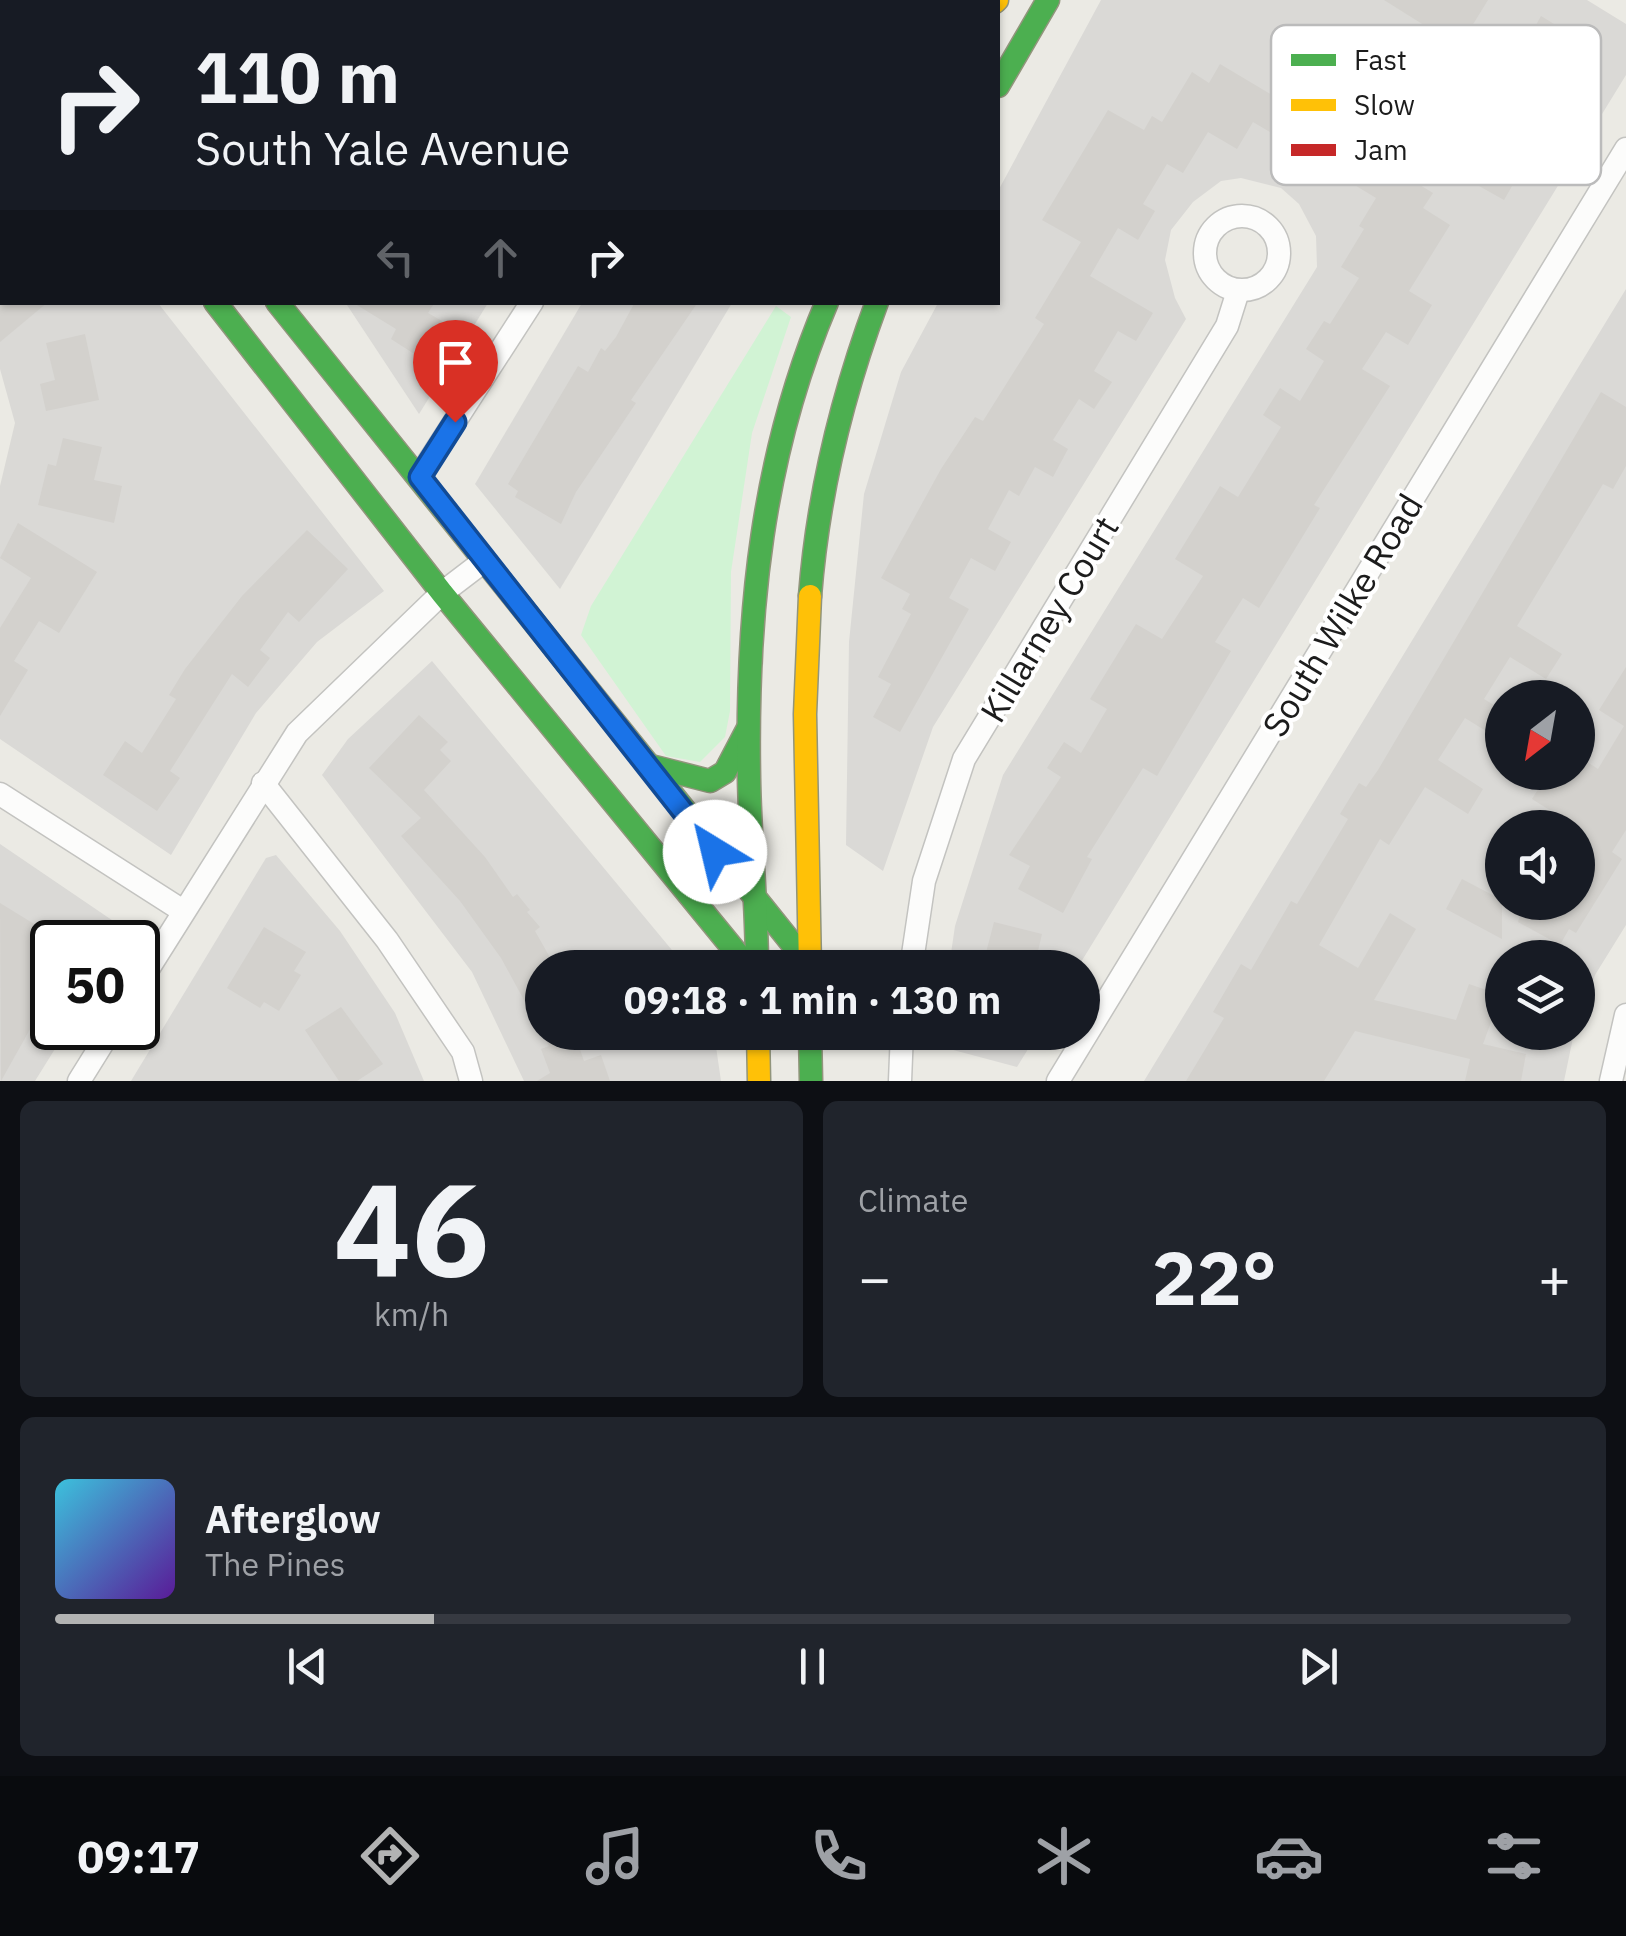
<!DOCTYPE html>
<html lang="en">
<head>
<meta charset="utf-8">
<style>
  body { margin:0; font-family:"IBM Plex Sans",sans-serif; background:#20242c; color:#f1f3f6; height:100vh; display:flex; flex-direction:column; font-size:38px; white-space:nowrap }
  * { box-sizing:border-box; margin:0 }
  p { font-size:32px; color:#9ea1a6 }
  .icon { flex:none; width:55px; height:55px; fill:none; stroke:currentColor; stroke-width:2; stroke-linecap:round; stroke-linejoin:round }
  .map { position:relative; height:1081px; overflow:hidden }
  .details { display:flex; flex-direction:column; gap:20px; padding:20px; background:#0d0f14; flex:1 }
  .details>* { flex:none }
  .top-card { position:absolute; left:0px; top:0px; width:1000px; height:305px; box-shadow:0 2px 8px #0004; background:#171b24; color:#f1f3f6; overflow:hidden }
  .needle { width:65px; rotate:211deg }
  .fabs { position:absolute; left:1485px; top:680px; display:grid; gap:20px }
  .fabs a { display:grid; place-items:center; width:110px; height:110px; border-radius:50%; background:#171b24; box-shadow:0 2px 8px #0004; font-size:50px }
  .speed { position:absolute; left:30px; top:920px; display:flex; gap:20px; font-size:50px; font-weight:700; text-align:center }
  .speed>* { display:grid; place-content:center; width:130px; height:130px; border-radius:50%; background:#171b24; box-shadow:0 2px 8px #0004; line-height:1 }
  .speed .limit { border:5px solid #111; border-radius:15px; background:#fff; color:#111 }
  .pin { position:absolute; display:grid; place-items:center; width:85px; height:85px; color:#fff; margin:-102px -42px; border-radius:50% 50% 50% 0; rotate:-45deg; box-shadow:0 0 10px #0007 }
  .pin .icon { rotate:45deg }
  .me { position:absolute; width:110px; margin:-55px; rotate:324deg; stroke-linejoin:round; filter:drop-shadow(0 0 8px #0008) }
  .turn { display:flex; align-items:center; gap:35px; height:210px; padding:0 30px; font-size:45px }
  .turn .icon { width:130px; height:130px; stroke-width:2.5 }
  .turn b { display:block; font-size:70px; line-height:85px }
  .lanes { display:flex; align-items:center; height:95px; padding:0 30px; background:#0003; justify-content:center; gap:50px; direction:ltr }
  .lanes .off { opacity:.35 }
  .big { font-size:75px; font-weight:800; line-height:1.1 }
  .details .tile { flex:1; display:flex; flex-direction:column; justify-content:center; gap:15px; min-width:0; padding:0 35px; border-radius:15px; background:#20242c }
  .details .dial { align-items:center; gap:0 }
  .dial b { font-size:130px; line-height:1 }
  .song { display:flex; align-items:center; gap:30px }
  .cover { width:120px; height:120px; border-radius:15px; background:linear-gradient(135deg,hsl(190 70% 55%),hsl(270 70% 35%)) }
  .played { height:10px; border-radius:5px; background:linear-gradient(90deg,#b2b3b3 25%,#363941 25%) }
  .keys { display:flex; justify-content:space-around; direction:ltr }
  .heat { display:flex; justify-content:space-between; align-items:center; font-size:55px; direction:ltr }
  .details .tiles { flex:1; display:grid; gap:20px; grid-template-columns:1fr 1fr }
  .tile:last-child { grid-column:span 2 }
  .trip { position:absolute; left:525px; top:950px; width:575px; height:100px; border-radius:50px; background:#171b24; box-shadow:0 2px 8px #0004; font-weight:800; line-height:100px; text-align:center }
  .dock { display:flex; height:160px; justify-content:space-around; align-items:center; background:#090b0e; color:#9ea1a6 }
  .dock .icon { width:70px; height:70px }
  .dock .selected { color:#b2b3b3 }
  .dock b { font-size:45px; color:#f1f3f6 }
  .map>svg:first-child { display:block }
  .residential { fill:#dad9d6; fill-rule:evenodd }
  .park { fill:#d1f3d4 }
  .pitch { fill:#aee4d1 }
  .building { fill:#d3d1cd }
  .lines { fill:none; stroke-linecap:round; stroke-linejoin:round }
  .street-casing { stroke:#c3c3c0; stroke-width:25 }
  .fast-casing { stroke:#91957c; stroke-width:25 }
  .slow-casing { stroke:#91957c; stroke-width:25 }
  .jam-casing { stroke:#91957c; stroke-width:25 }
  .street { stroke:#fcfcfb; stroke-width:22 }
  .fast { stroke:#4caf50; stroke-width:22 }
  .slow { stroke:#ffc107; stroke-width:22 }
  .jam { stroke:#c62828; stroke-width:22 }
  .route-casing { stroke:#114b97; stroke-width:25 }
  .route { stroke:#1a73e8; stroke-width:18 }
  .labels { text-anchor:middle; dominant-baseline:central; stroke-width:8; stroke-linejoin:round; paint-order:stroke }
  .street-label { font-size:35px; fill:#1c1c1c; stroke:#fff }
  .key { fill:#fff; stroke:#bbb; stroke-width:2.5 }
  .key-label { font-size:28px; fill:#1c1c1c }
</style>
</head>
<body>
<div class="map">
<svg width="1626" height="1081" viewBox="0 0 1626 1081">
  <rect width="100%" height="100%" fill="#ebeae4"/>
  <g class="residential">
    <polygon points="1101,0 1587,0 1626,24 1626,75 1078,967 949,967 955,926 1003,775 1317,267 1316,236 1299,204 1281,188 1241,178 1221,181 1193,202 1171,230 1165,260 1175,298 1186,319 933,727 883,871 846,845 849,642 864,494 901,372 938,303 998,302 998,191"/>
    <polygon points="0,101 2,302 158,303 384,591 317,642 256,713 171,855 0,739 0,486 15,423 0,369"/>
    <path d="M1626 289V925L1595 975 1578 1023V958H1502V1032L1574 1033 1564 1081H1144ZM1502 698H1578V772H1502ZM1502 828H1578V902H1502Z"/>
    <polygon points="345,302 488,303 419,414"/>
    <polygon points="582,303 732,303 560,589 475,484"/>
    <polygon points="432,661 686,967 542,968 542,1032 714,1033 721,1081 524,1081 472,972 322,775 348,739"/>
    <polygon points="0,844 128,931 120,942 52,942 52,1028 68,1028 35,1081 0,1081"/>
    <polygon points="276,855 340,931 395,1013 424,1081 131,1081 266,858"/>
    <polygon points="943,1033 943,1032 1038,1033 1017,1067 942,1047"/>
  </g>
  <g class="park">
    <polygon points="623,0 913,0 627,2"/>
    <polygon points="776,306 791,317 752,433 731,572 730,711 725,737 700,762 666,756 581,635 591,606"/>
  </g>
  <polygon class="pitch" points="105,0 428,0 430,2 107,2"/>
  <g class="building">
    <polygon points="1384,0 1488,0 1459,47"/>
    <polygon points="1541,16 1577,38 1572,46 1596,60 1574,97 1566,92 1504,200 1454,172"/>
    <polygon points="1220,64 1307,116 1290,144 1253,122 1237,149 1208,132 1183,173 1167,164 1143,204 1155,211 1138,240 1118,228 1090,276 1153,313 1136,341 1118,331 1094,371 1112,382 1094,409 1079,399 1053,440 1068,449 1053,477 1035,467 1019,496 1009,490 988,529 1011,542 995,571 971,558 949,598 969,609 900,732 873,717 891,684 878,677 911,614 902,609 910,594 881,578 941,469 975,417 983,421 1044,324 1035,318 1081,242 1042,220 1108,110 1144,130 1152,116 1162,122 1192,72 1209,83"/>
    <polygon points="1371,155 1433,193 1423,208 1450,225 1409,291 1432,305 1408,345 1386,332 1362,369 1390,386 1314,505 1320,508 1259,608 1243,598 1215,642 1231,651 1157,776 1143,768 1087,857 1092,859 1063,913 1018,889 1030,866 1009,855 1061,777 1047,768 1064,742 1081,753 1107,709 1090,699 1136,624 1162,639 1203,576 1175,559 1220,486 1238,497 1281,427 1263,415 1280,388 1300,401 1324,361 1306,349 1324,321 1330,324 1359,278 1341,267 1364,229 1359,226 1376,198 1353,184"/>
    <polygon points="0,302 48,302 0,342"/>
    <polygon points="352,302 435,302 428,313 442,321 419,357 391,339 396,329"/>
    <polygon points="635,302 698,302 631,400 636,403 576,492 561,524 515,497 518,491 508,484 578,366 588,372 601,348 605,351 616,337"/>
    <polygon points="85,334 99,400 46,411 40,384 55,380 46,343"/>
    <polygon points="1601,392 1626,407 1626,466 1613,489 1603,484 1517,626 1562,654 1546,679 1510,657 1484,699 1502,710 1502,741 1465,718 1438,760 1483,789 1468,814 1425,787 1389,845 1380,839 1319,945 1358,968 1390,913 1416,929 1374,1000 1456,1020 1469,984 1501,995 1483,1044 1526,1054 1521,1081 1465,1081 1470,1059 1355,1031 1324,1081 1186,1081 1224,1018 1213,1012 1241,964 1251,970 1291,901 1297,904 1348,819 1340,814 1359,783 1366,787 1378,770"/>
    <polygon points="63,438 102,447 94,480 122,486 114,523 38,505 48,464 56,466"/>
    <polygon points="18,523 97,572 59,633 39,621 14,661 28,670 0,716 0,628 31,578 0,558"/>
    <polygon points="307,530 348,569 299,622 288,612 260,650 270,658 248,687 232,674 170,771 180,778 157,811 103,775 125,741 142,753 176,699 169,695 185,669 242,596"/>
    <polygon points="1626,667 1626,830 1612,852 1622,859 1576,933 1569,929 1560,945 1518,922 1524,902 1578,902 1578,828 1532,799 1549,772 1578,772 1578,756 1598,769 1624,726 1599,710"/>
    <polygon points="419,715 448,742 440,750 451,761 424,790 485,857 513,897 517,894 530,910 527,912 540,927 535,931 556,968 542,968 542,1032 574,1032 584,1061 601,1055 610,1081 537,1081 550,1073 541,1049 549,1046 501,958 460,901 401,836 421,818 369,768"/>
    <polygon points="1462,879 1502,900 1502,939 1446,909"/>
    <polygon points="0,903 52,935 52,990 1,1081"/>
    <polygon points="994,922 1042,934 1034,968 982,968"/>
    <polygon points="264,927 306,952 294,971 301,975 279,1011 264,1002 260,1008 227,988"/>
    <polygon points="341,1007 383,1064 357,1081 339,1081 305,1030"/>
  </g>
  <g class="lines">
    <defs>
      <g id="street">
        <circle cx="1242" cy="253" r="37"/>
        <polyline points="419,477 532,302"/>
        <polyline points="263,783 387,940 463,1052 471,1081"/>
        <polyline points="0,794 183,911"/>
        <polyline points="911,968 924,881 964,759 1227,326 1238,291"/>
        <polyline points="138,985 297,733 442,593 484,561"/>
        <polyline points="79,1081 112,1028"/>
        <polyline points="900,1081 902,1032"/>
        <polyline points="1058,1081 1626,149"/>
        <polyline points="1611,1081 1626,1015"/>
      </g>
      <g id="fast">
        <polyline points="998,86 1048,0"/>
        <polyline points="215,302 442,593 749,968"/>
        <polyline points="277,302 810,966"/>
        <path d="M810 596C818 493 841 399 877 302"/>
        <polyline points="651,766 710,781 725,772 747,730"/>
        <path d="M757 968C757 905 750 841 749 778 746 613 762 455 827 302"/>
        <polyline points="810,1032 811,1081"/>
      </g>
      <g id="slow">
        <polyline points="995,2 997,0"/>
        <polyline points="810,596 805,714 810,968"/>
        <polyline points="758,1032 759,1081"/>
      </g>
      <polyline id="jam" points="2,0 4,2"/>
    </defs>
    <use href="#street" class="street-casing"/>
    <use href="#fast" class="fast-casing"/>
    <use href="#slow" class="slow-casing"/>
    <use href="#jam" class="jam-casing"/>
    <use href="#street" class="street"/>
    <use href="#fast" class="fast"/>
    <use href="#slow" class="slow"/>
    <use href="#jam" class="jam"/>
  </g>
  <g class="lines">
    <defs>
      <polyline id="route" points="455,422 420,477 715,852"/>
    </defs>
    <use href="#route" class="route-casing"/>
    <use href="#route" class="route"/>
  </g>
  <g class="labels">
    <g class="street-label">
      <text transform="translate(1342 615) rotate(-59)">South Wilke Road</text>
      <text transform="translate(1049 619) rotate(-59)">Killarney Court</text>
    </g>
  </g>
  <rect x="1271" y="25" width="330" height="160" rx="15" class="key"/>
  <rect x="1291" y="54" width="45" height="12" fill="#4caf50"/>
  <rect x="1291" y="99" width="45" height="12" fill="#ffc107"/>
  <rect x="1291" y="144" width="45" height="12" fill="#c62828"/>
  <g class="key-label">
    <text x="1354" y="70">Fast</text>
    <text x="1354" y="115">Slow</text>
    <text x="1354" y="160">Jam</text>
  </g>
</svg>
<div class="fabs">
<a><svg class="needle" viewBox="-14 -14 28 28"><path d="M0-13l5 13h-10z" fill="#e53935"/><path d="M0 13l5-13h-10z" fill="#9ea1a6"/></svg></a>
<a><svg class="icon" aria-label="sound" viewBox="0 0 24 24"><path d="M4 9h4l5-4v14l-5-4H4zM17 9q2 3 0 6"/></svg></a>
<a><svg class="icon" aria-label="layers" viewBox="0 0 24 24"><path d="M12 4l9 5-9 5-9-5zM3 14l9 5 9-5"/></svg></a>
</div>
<div class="speed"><div class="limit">50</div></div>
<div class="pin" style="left:455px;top:422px;background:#d93025"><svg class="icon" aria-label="arrive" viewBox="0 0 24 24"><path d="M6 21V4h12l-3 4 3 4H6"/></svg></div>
<svg class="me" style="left:715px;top:852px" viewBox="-20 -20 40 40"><circle r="19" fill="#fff"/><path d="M0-13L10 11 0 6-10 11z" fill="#1a73e8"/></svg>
<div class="trip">09:18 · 1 min · 130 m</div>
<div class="top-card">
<div class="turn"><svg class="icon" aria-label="right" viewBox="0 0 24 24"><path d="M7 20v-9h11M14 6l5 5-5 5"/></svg><div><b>110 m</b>South Yale Avenue</div></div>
<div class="lanes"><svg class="icon off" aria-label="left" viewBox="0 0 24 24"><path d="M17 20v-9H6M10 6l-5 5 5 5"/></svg><svg class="icon off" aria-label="ahead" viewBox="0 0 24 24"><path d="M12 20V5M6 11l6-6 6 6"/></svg><svg class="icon" aria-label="right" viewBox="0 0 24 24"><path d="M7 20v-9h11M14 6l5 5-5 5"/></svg></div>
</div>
</div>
<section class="details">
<div class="tiles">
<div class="tile dial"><b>46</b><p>km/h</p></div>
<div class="tile"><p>Climate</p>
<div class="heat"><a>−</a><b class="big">22°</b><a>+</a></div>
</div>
<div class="tile">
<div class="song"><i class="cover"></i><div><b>Afterglow</b><p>The Pines</p></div></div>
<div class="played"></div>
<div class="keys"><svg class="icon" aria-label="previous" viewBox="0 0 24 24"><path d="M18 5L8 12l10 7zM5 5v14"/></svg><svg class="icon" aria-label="pause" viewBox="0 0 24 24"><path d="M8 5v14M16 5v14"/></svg><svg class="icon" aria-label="next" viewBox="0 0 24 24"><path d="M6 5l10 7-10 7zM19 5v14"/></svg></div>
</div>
</div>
</section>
<nav class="dock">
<b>09:17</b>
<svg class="icon selected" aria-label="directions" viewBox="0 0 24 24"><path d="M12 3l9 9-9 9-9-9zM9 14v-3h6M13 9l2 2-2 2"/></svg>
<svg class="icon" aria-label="music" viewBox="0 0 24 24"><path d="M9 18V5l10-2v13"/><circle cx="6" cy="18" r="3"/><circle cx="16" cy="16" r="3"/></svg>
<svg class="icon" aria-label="phone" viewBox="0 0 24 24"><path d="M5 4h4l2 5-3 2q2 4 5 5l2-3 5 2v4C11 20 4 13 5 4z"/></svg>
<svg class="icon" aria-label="climate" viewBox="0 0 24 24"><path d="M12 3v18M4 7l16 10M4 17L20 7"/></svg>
<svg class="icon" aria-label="car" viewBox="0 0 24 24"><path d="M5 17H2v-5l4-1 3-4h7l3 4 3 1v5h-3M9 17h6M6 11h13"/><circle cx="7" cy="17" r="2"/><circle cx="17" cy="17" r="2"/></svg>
<svg class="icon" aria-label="filters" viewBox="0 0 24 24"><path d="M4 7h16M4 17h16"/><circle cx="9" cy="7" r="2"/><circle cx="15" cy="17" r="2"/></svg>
</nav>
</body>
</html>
